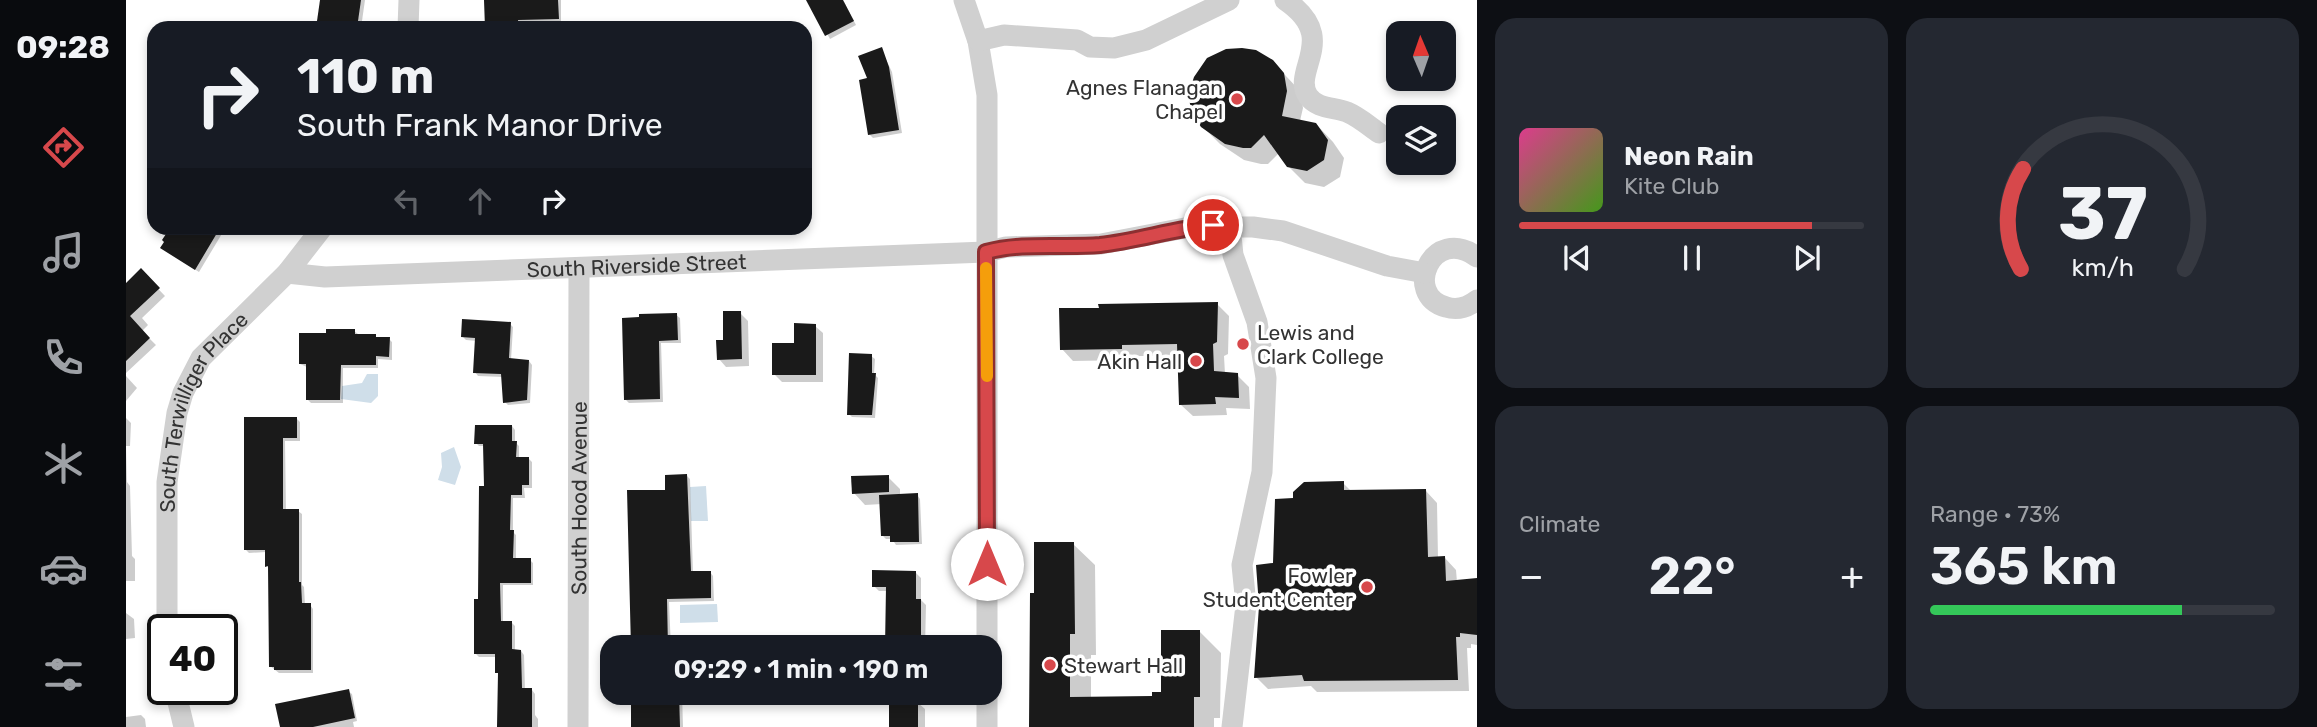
<!DOCTYPE html>
<html lang="en">
<head>
<meta charset="utf-8">
<style>
  body { margin:0; font-family:Rubik,sans-serif; background:#242831; color:#f1f3f6; height:100vh; display:flex; flex-direction:column; font-size:26px; white-space:nowrap }
  * { box-sizing:border-box; margin:0 }
  p { font-size:23px; color:#9ea1a6 }
  .icon { flex:none; width:38px; height:38px; fill:none; stroke:currentColor; stroke-width:2; stroke-linecap:round; stroke-linejoin:round }
  .map { position:relative; flex:1; overflow:hidden }
  .details { display:flex; flex-direction:column; gap:18px; padding:18px; background:#0d0f14; width:840px }
  .details>* { flex:none }
  .top-card { position:absolute; left:21px; top:21px; width:665px; height:214px; border-radius:21px; box-shadow:0 4px 10px #0003; background:#171b24; color:#f1f3f6; overflow:hidden }
  .needle { width:46px; rotate:358deg }
  .tools { position:absolute; left:1260px; top:21px; display:grid; gap:14px }
  .tools a { display:grid; place-items:center; width:70px; height:70px; border-radius:14px; background:#171b24; box-shadow:0 4px 10px #0003; font-size:35px }
  .speed { position:absolute; left:21px; top:614px; display:flex; gap:14px; font-size:35px; font-weight:700; text-align:center }
  .speed>* { display:grid; place-content:center; width:91px; height:91px; border-radius:50%; background:#171b24; box-shadow:0 4px 10px #0003; line-height:1 }
  .speed .limit { border:4px solid #111; border-radius:10px; background:#fff; color:#111 }
  .pin { position:absolute; display:grid; place-items:center; width:60px; height:60px; color:#fff; margin:-30px; border:4px solid #fff; border-radius:50%; box-shadow:0 2px 7px #0007 }
  .me { position:absolute; width:77px; margin:-38px; rotate:0deg; stroke-linejoin:round; filter:drop-shadow(0 0 5px #0008) }
  .turn { display:flex; align-items:center; gap:24px; height:147px; padding:0 35px; font-size:32px }
  .turn .icon { width:91px; height:91px; stroke-width:2.5 }
  .turn b { display:block; font-size:49px; line-height:60px }
  .lanes { display:flex; align-items:center; height:66px; padding:0 35px; background:#0003; justify-content:center; gap:35px; direction:ltr }
  .lanes .off { opacity:.35 }
  .big { font-size:52px; font-weight:600; line-height:1.1 }
  .details .widget { flex:1; display:flex; flex-direction:column; justify-content:center; gap:10px; min-width:0; padding:0 24px; border-radius:21px; background:#242831 }
  .details .dial { align-items:center; gap:0 }
  .dial svg { height:182px; overflow:visible; fill:none; stroke:#363941; stroke-width:7; stroke-linecap:round; text-anchor:middle }
  .dial text { fill:#f1f3f6; stroke:none }
  .song { display:flex; align-items:center; gap:21px }
  .cover { width:84px; height:84px; border-radius:10px; background:linear-gradient(135deg,hsl(330 70% 55%),hsl(100 70% 35%)) }
  .played { height:7px; border-radius:4px; background:linear-gradient(90deg,#d7484b 85%,#363941 85%) }
  .keys { display:flex; justify-content:space-around; direction:ltr }
  .heat { display:flex; justify-content:space-between; align-items:center; font-size:38px; direction:ltr }
  .charge { height:10px; border-radius:5px; background:linear-gradient(90deg,#34c759 73%,#363941 0) }
  .details .tiles { flex:1; display:grid; gap:18px; grid-template-columns:repeat(2,1fr) }
  .trip { position:absolute; left:474px; top:635px; width:402px; height:70px; border-radius:21px; background:#171b24; box-shadow:0 4px 10px #0003; font-weight:600; line-height:70px; text-align:center }
  main { display:flex; flex:1; min-height:0 }
  .tab-bar { display:flex; flex-direction:column; width:126px; justify-content:space-around; align-items:center; background:#090b0e; color:#9ea1a6 }
  .tab-bar .icon { width:49px; height:49px }
  .tab-bar .active { color:#d7484b }
  .tab-bar b { font-size:32px; color:#f1f3f6 }
  .map>svg:first-child { display:block }
  .water { fill:#cfdee9 }
  .shadow { fill:#0003 }
  .building { fill:#1a1a1a }
  .lines { fill:none; stroke-linecap:round; stroke-linejoin:round }
  .minor { stroke:#d0d0d0; stroke-width:21 }
  .route-casing { stroke:#8c2f31; stroke-width:18 }
  .route { stroke:#d7484b; stroke-width:12 }
  .slow { stroke:#f59e0b; stroke-width:12 }
  .poi-dot { fill:#d7484b; stroke:#fff; stroke-width:2.5 }
  .labels { text-anchor:middle; dominant-baseline:central; stroke-width:7; stroke-linejoin:round; paint-order:stroke }
  .poi-label { font-size:21px; fill:#333; stroke:#fff; text-anchor:end }
  .street-label { font-size:21px; fill:#333; stroke:#fff }
</style>
</head>
<body>
<main>
<nav class="tab-bar">
<b>09:28</b>
<svg class="icon active" aria-label="directions" viewBox="0 0 24 24"><path d="M12 3l9 9-9 9-9-9zM9 14v-3h6M13 9l2 2-2 2"/></svg>
<svg class="icon" aria-label="music" viewBox="0 0 24 24"><path d="M9 18V5l10-2v13"/><circle cx="6" cy="18" r="3"/><circle cx="16" cy="16" r="3"/></svg>
<svg class="icon" aria-label="phone" viewBox="0 0 24 24"><path d="M5 4h4l2 5-3 2q2 4 5 5l2-3 5 2v4C11 20 4 13 5 4z"/></svg>
<svg class="icon" aria-label="climate" viewBox="0 0 24 24"><path d="M12 3v18M4 7l16 10M4 17L20 7"/></svg>
<svg class="icon" aria-label="car" viewBox="0 0 24 24"><path d="M5 17H2v-5l4-1 3-4h7l3 4 3 1v5h-3M9 17h6M6 11h13"/><circle cx="7" cy="17" r="2"/><circle cx="17" cy="17" r="2"/></svg>
<svg class="icon" aria-label="filters" viewBox="0 0 24 24"><path d="M4 7h16M4 17h16"/><circle cx="9" cy="7" r="2"/><circle cx="15" cy="17" r="2"/></svg>
</nav>
<div class="map">
<svg width="1351" height="727" viewBox="0 0 1351 727">
  <rect width="100%" height="100%" fill="#fff"/>
  <g class="water">
    <polygon points="241,374 252,374 252,396 245,403 215,399 216,386 236,383"/>
    <polygon points="328,447 335,467 329,485 312,480 316,467 315,453"/>
    <polygon points="580,486 582,521 565,521 564,487"/>
    <polygon points="591,604 592,622 554,623 554,605"/>
  </g>
  <g class="shadow">
    <polygon points="196,0 239,0 235,28 192,28"/>
    <polygon points="360,0 435,0 435,22 395,22 395,28 361,28"/>
    <polygon points="682,0 717,0 730,25 704,39"/>
    <polygon points="755,49 766,72 776,133 747,138 743,134 743,79"/>
    <polygon points="1146,61 1174,91 1177,108 1174,121 1190,124 1207,142 1218,158 1214,177 1198,187 1179,183 1162,166 1153,153 1142,164 1135,164 1118,160 1094,144 1076,126"/>
    <polygon points="46,228 96,228 95,230 97,232 73,272 40,251 40,242 38,240"/>
    <polygon points="15,271 39,296 16,318 22,325 16,331 30,345 0,373 0,285"/>
    <polygon points="1091,304 1103,316 1102,354 1098,356 1099,374 1111,375 1123,387 1124,409 1100,408 1101,415 1067,416 1055,405 1053,356 1007,356 1007,360 947,361 936,349"/>
    <polygon points="614,313 622,321 623,366 600,367 593,359"/>
    <polygon points="550,315 554,318 555,343 535,343 537,402 503,403 500,400 498,319"/>
    <polygon points="384,324 387,327 385,360 403,361 406,365 404,403 382,405 379,402 377,377 352,376 349,372 351,341 340,340 337,337"/>
    <polygon points="689,326 697,333 697,382 656,382 648,374 669,345"/>
    <polygon points="228,331 232,334 263,339 266,342 266,360 252,359 252,368 217,368 217,403 185,403 181,399 181,367 174,364 202,335"/>
    <polygon points="745,356 749,359 748,374 752,378 749,418 726,417 723,414"/>
    <polygon points="0,376 11,388 0,401"/>
    <polygon points="0,418 5,423 4,446 0,446 1,482 4,486 6,556 9,559 9,581 0,581"/>
    <polygon points="120,419 171,419 174,422 174,441 159,441 160,511 172,511 176,514 176,585 178,587 179,605 184,605 187,609 187,673 153,673 144,666 144,570 141,566 140,552 123,553 119,549"/>
    <polygon points="386,426 389,430 389,442 393,446 393,459 403,459 406,462 406,488 398,488 399,498 387,498 387,532 390,535 390,560 404,560 407,563 407,585 377,585 377,623 385,622 389,626 389,651 395,651 398,655 399,690 406,690 409,694 409,715 412,719 412,727 373,727 373,674 371,672 371,657 353,657 350,654 360,487 359,446 353,446 350,443"/>
    <polygon points="561,476 564,479 567,573 584,572 587,576 588,601 543,602 545,648 507,648 541,491"/>
    <polygon points="762,477 774,489 774,496 791,495 794,499 796,544 770,545 766,539 760,539 757,536 756,504 739,505 728,493"/>
    <polygon points="1217,483 1225,491 1300,491 1311,503 1312,558 1319,558 1330,570 1331,582 1351,580 1351,645 1345,644 1345,648 1341,648 1343,691 1191,692 1185,686 1142,689 1130,677 1149,564 1169,500"/>
    <polygon points="947,544 969,565 970,655 965,655 965,698 1028,698 1037,694 1073,631 1095,653 1094,718 1088,718 1088,727 905,727 910,595"/>
    <polygon points="790,573 795,578 795,600 800,605 799,648 761,648 761,591 753,591 748,586"/>
    <polygon points="0,588 0,613 8,619 9,638 0,639"/>
    <polygon points="222,691 226,694 231,721 227,722 228,727 156,727"/>
    <polygon points="507,693 556,693 557,727 507,727"/>
    <polygon points="756,693 779,693 778,701 791,702 799,709 799,727 764,727 765,701 761,701"/>
    <polygon points="15,715 19,719 20,727 0,727 0,717"/>
  </g>
  <g class="building">
    <polygon points="194,0 235,0 231,28 190,28"/>
    <polygon points="358,0 432,0 433,19 392,20 393,28 359,28"/>
    <polygon points="680,0 717,0 728,21 699,36"/>
    <polygon points="756,47 763,67 773,130 742,135 733,80 741,78 732,56"/>
    <polygon points="1116,48 1130,50 1147,60 1158,73 1161,91 1156,116 1190,123 1202,140 1198,160 1181,171 1161,167 1138,135 1125,148 1117,148 1099,144 1075,127 1066,113 1062,95 1068,77 1081,58 1100,49"/>
    <polygon points="44,228 94,228 69,270 34,248 38,242 36,240"/>
    <polygon points="15,268 34,288 4,316 24,338 0,361 0,283"/>
    <polygon points="1092,302 1091,342 1087,344 1088,371 1112,373 1113,398 1089,397 1090,404 1053,405 1051,344 996,345 996,349 934,350 933,308 973,308 972,304"/>
    <polygon points="597,311 615,311 616,359 591,360 590,340 597,340"/>
    <polygon points="551,313 552,340 533,341 534,399 498,400 496,318 513,317 513,314"/>
    <polygon points="336,319 385,322 383,358 403,360 401,400 377,403 375,374 347,373 349,338 335,337"/>
    <polygon points="668,323 690,324 690,375 646,375 646,343 668,343"/>
    <polygon points="200,329 229,329 229,334 250,334 250,337 264,337 263,357 250,356 250,365 215,365 214,400 180,400 180,364 173,364 173,333 200,333"/>
    <polygon points="723,353 746,354 746,373 750,373 746,415 721,415"/>
    <polygon points="118,417 171,417 171,438 157,438 157,509 173,509 173,582 175,582 176,603 185,603 185,670 148,670 148,667 143,667 142,566 139,567 139,550 118,550"/>
    <polygon points="349,425 386,425 386,441 391,441 390,457 403,457 403,485 396,485 396,495 385,495 384,530 388,530 387,558 405,558 405,583 374,583 375,621 386,621 386,649 395,650 396,688 406,688 406,727 371,727 372,673 369,673 369,654 348,654 348,599 352,599 353,486 358,486 357,444 348,444"/>
    <polygon points="561,474 565,571 585,571 585,598 541,599 542,648 505,648 501,490 539,490 539,475"/>
    <polygon points="763,475 763,492 726,494 725,476"/>
    <polygon points="1218,481 1218,490 1300,489 1302,557 1319,556 1320,581 1351,578 1351,635 1334,633 1334,637 1330,637 1332,680 1178,681 1176,675 1128,678 1133,606 1130,565 1147,563 1149,499 1167,498 1167,492 1178,482"/>
    <polygon points="792,493 793,542 764,542 764,536 755,536 753,495"/>
    <polygon points="908,542 948,542 949,634 944,634 944,697 1026,696 1026,692 1035,692 1035,630 1074,630 1074,697 1068,697 1068,727 903,727 904,593 908,593"/>
    <polygon points="746,570 790,571 790,599 795,599 795,647 759,647 760,587 746,587"/>
    <polygon points="223,689 229,718 187,727 154,727 149,704"/>
    <polygon points="505,693 553,693 554,727 505,727"/>
    <polygon points="763,699 792,700 792,727 763,727"/>
  </g>
  <g class="lines">
    <g class="minor">
      <polyline points="838,0 852,41 861,95 861,648"/>
      <path d="M1159 0C1215 38 1165 70 1182 96 1191 109 1208 107 1221 112 1233 117 1243 126 1253 133"/>
      <polyline points="282,28 283,0"/>
      <polyline points="852,41 878,35 951,40 964,47 988,48 1020,40 1103,0"/>
      <polyline points="1104,226 1107,255 1131,322 1140,378 1136,472 1116,565 1120,605 1106,727"/>
      <path d="M1351 257C1306 224 1276 295 1320 307 1332 311 1342 307 1351 300"/>
      <path id="s1" d="M161 273 199 277 860 252 880 247 975 244 1064 227H1127L1157 231 1261 266 1299 273"/>
      <path id="s2" d="M41 630V482L51 413 57 393 75 358 161 273 196 228"/>
      <polyline points="49,690 58,727"/>
      <path id="s3" d="M452 727 453 268"/>
      <polyline points="861,727 861,693"/>
    </g>
  </g>
  <g class="lines">
    <defs>
      <path id="route" d="M861 564 860 252C897 242 936 248 974 245 1012 241 1049 228 1087 225"/>
    </defs>
    <use href="#route" class="route-casing"/>
    <use href="#route" class="route"/>
    <polyline class="slow" points="860,268 861,376"/>
  </g>
  <g class="poi-dot">
    <circle cx="1111" cy="99" r="7"/>
    <circle cx="1117" cy="344" r="7"/>
    <circle cx="1070" cy="361" r="7"/>
    <circle cx="1241" cy="587" r="7"/>
    <circle cx="924" cy="665" r="7"/>
  </g>
  <g class="labels">
    <g class="poi-label">
      <text x="1097" y="87">Agnes Flanagan<tspan x="1097" dy="24">Chapel</tspan></text>
      <text x="1131" y="332" text-anchor="start">Lewis and<tspan x="1131" dy="24">Clark College</tspan></text>
      <text x="1056" y="361">Akin Hall</text>
      <text x="1227" y="575">Fowler<tspan x="1227" dy="24">Student Center</tspan></text>
      <text x="938" y="665" text-anchor="start">Stewart Hall</text>
    </g>
    <g class="street-label">
      <text stroke="none"><textPath href="#s1" startOffset="350">South Riverside Street</textPath></text>
      <text stroke="none"><textPath href="#s2" startOffset="228">South Terwilliger Place</textPath></text>
      <text stroke="none"><textPath href="#s3" startOffset="229">South Hood Avenue</textPath></text>
    </g>
  </g>
</svg>
<div class="tools">
<a><svg class="needle" viewBox="-14 -14 28 28"><path d="M0-13l5 13h-10z" fill="#e53935"/><path d="M0 13l5-13h-10z" fill="#9ea1a6"/></svg></a>
<a><svg class="icon" aria-label="layers" viewBox="0 0 24 24"><path d="M12 4l9 5-9 5-9-5zM3 14l9 5 9-5"/></svg></a>
</div>
<div class="speed"><div class="limit">40</div></div>
<div class="pin" style="left:1087px;top:225px;background:#d93025"><svg class="icon" aria-label="arrive" viewBox="0 0 24 24"><path d="M6 21V4h12l-3 4 3 4H6"/></svg></div>
<svg class="me" style="left:861px;top:564px" viewBox="-20 -20 40 40"><circle r="19" fill="#fff"/><path d="M0-13L10 11 0 6-10 11z" fill="#d7484b"/></svg>
<div class="trip">09:29 · 1 min · 190 m</div>
<div class="top-card">
<div class="turn"><svg class="icon" aria-label="right" viewBox="0 0 24 24"><path d="M7 20v-9h11M14 6l5 5-5 5"/></svg><div><b>110 m</b>South Frank Manor Drive</div></div>
<div class="lanes"><svg class="icon off" aria-label="left" viewBox="0 0 24 24"><path d="M17 20v-9H6M10 6l-5 5 5 5"/></svg><svg class="icon off" aria-label="ahead" viewBox="0 0 24 24"><path d="M12 20V5M6 11l6-6 6 6"/></svg><svg class="icon" aria-label="right" viewBox="0 0 24 24"><path d="M7 20v-9h11M14 6l5 5-5 5"/></svg></div>
</div>
</div>
<section class="details">
<div class="tiles">
<div class="widget">
<div class="song"><i class="cover"></i><div><b>Neon Rain</b><p>Kite Club</p></div></div>
<div class="played"></div>
<div class="keys"><svg class="icon" aria-label="previous" viewBox="0 0 24 24"><path d="M18 5L8 12l10 7zM5 5v14"/></svg><svg class="icon" aria-label="pause" viewBox="0 0 24 24"><path d="M8 5v14M16 5v14"/></svg><svg class="icon" aria-label="next" viewBox="0 0 24 24"><path d="M6 5l10 7-10 7zM19 5v14"/></svg></div>
</div>
<div class="widget dial"><svg viewBox="0 0 100 80">
<path d="M14 69A42 42 0 1 1 86 69"/>
<path d="M14 69A42 42 0 0 1 15 25" stroke="#d7484b"/>
<text x="50" y="56" font-size="32" font-weight="700">37</text>
<text x="50" y="72" font-size="11">km/h</text>
</svg></div>
<div class="widget"><p>Climate</p>
<div class="heat"><a>−</a><b class="big">22°</b><a>+</a></div>
</div>
<div class="widget"><p>Range · 73%</p><b class="big">365 km</b><div class="charge"></div></div>
</div>
</section>
</main>
</body>
</html>
